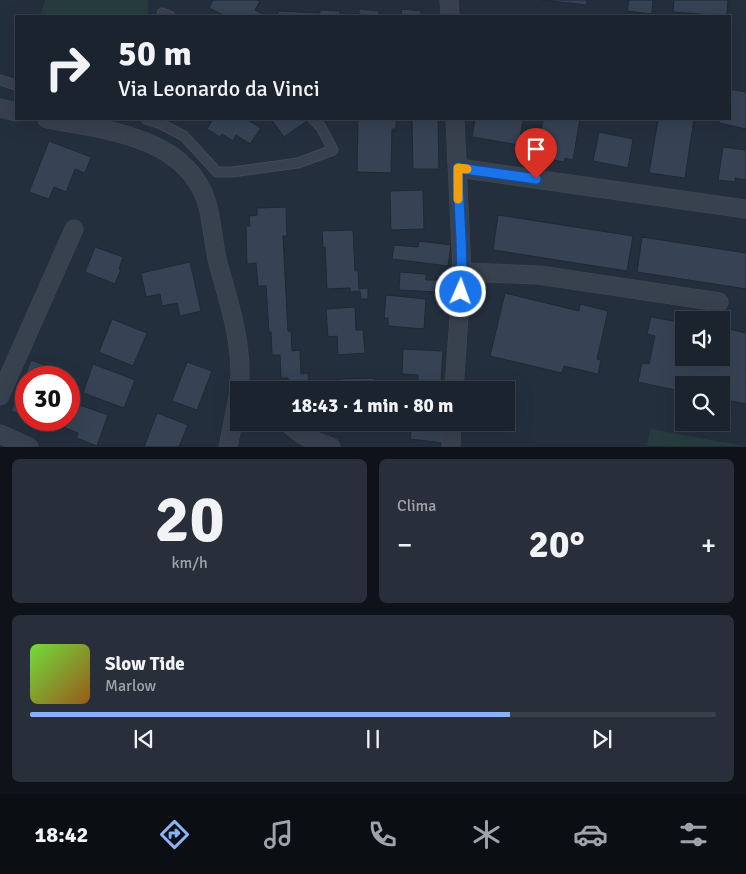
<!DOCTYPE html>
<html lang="it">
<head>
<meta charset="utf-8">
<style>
  body { margin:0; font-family:Signika,sans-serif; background:#282f3a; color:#f1f3f6; height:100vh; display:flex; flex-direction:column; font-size:19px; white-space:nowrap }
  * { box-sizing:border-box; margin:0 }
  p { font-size:16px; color:#a0a4aa }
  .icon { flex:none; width:28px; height:28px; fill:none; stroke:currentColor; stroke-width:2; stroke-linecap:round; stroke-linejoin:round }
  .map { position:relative; height:447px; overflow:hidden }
  .details { display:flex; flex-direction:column; gap:12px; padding:12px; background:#0f1319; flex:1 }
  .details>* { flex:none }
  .guide { position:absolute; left:15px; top:15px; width:716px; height:105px; border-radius:0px; box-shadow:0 5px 20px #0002,0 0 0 1px #39404a; background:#1b232e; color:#f1f3f6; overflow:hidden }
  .tools { position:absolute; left:675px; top:311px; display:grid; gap:10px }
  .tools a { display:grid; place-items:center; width:55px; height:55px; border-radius:0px; background:#1b232e; box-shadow:0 5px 20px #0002,0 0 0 1px #39404a; font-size:25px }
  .speed { position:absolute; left:15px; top:366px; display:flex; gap:10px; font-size:25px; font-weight:700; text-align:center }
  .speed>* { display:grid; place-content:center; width:65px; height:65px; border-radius:50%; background:#1b232e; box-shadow:0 5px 20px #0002,0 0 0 1px #39404a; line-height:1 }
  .speed .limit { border:8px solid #d22; background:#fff; color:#111 }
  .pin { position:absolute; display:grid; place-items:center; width:42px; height:42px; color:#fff; margin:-51px -21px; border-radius:50% 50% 50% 0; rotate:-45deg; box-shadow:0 0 5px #0007 }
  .pin .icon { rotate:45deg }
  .me { position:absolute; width:55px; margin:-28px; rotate:2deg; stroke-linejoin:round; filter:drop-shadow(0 0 4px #0008) }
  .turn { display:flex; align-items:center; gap:18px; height:105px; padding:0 20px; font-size:22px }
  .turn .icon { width:65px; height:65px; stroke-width:2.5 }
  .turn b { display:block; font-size:35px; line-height:42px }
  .big { font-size:38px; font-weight:700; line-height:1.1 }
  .details .widget { flex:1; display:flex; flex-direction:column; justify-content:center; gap:8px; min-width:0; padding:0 18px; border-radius:8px; background:#282f3a }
  .details .dial { align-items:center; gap:0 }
  .dial b { font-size:65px; line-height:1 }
  .song { display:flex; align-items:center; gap:15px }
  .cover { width:60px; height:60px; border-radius:8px; background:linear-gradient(135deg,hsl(100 70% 55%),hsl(30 70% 35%)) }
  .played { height:5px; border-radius:2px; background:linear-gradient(90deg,#8ab4f8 70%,#39404a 70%) }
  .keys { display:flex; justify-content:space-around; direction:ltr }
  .heat { display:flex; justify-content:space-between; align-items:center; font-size:28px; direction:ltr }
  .details .tiles { flex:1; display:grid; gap:12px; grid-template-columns:1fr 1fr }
  .widget:last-child { grid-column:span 2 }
  .trip { position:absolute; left:230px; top:381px; width:285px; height:50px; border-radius:0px; background:#1b232e; box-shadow:0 5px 20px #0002,0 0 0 1px #39404a; font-weight:700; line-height:50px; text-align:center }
  .tab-bar { display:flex; height:80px; justify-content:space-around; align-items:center; background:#0b0e12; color:#a0a4aa }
  .tab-bar .icon { width:35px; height:35px }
  .tab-bar .on { color:#8ab4f8 }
  .tab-bar b { font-size:22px; color:#f1f3f6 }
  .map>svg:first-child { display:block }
  .green { fill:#263c3f }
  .building { fill:#364354; stroke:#1f2835 }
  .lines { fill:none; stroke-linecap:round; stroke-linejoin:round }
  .lane-casing { stroke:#414a57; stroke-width:11 }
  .street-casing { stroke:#414a57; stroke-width:19 }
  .lane { stroke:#38414e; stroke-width:9 }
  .street { stroke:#38414e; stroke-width:18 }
  .route-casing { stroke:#114b97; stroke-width:12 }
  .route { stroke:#1a73e8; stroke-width:9 }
  .slow { stroke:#f59e0b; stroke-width:9 }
</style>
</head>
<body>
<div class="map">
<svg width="746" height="447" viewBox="0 0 746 447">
  <rect width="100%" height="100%" fill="#242f3e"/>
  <g class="green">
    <polygon points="45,0 148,0 148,16 40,16"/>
    <polygon points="650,429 746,446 647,446"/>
  </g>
  <g class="building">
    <polygon points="213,0 257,0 260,1 255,10 267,16 225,16 209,8"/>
    <polygon points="542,0 587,0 587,5"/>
    <polygon points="629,0 653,0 652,14 627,11"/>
    <polygon points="674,0 728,0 727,16 673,12"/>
    <polygon points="359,9 379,11 379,14 401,16 402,9 421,11 421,16 359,16"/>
    <polygon points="320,10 340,11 340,16 278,16 278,11 320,13"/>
    <polygon points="730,89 746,92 746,129 719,123 720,119 730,119"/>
    <polygon points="213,119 246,119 261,128 250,144 236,135 233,141 222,134 220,137 207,129"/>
    <polygon points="271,119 305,119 307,121 284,137"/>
    <polygon points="358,119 396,119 396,129 392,129 391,173 357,172"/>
    <polygon points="412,119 438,119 439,169 413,169"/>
    <polygon points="475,119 523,119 519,145 472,137"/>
    <polygon points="543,119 580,119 573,160 565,158 564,162 536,157"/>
    <polygon points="658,119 694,119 685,178 649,173"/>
    <polygon points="599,132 633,139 628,168 593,161"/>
    <polygon points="49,141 91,157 85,173 75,169 66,192 54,187 49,199 29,192"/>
    <polygon points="723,147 746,150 746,180 735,178 735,182 718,180"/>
    <polygon points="423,190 424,229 391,230 390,191"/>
    <polygon points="286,207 287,236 283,236 288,331 291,331 292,351 300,350 301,374 308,373 309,390 289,390 288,378 281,378 280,355 272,355 271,332 269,332 266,286 258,286 256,263 247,264 246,226 250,226 249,216 257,215 257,208"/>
    <polygon points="498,215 633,236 627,271 493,250"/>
    <polygon points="353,230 355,271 358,271 359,289 368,288 368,299 361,299 360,291 350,292 350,288 327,289 325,247 323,248 322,231"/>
    <polygon points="642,237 746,253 746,289 637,272"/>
    <polygon points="419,241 451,245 448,266 392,259 394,245 418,247"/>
    <polygon points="95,247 123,257 119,269 121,269 115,284 85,272"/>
    <polygon points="190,262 201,311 180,316 177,303 162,306 160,294 146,297 141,273"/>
    <polygon points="400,272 426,274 426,280 438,280 438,292 399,290"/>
    <polygon points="505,293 579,311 580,304 608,311 597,359 601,360 598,374 564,366 562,373 490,356"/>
    <polygon points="386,295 426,299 424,329 388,326 388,318 384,318"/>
    <polygon points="355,307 356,330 363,330 365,353 338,355 337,336 328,337 326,309"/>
    <polygon points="651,317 678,322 678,325 684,326 684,358 721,358 721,333 729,335 730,329 746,333 746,404 721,399 721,385 684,385 684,392 638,382 642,363 649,364 655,336 647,334"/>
    <polygon points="112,319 147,333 133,366 99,352"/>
    <polygon points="403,349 443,351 441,382 418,381 418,375 402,374"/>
    <polygon points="31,360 57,370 54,378 26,378 26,417 11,411"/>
    <polygon points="187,362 212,371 197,410 172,401"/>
    <polygon points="93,364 135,380 124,408 83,393"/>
    <polygon points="374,378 375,390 338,390 337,379"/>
    <polygon points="74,403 108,415 97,446 76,438 78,433 65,428"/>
    <polygon points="157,413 188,425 179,447 144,447"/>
    <polygon points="339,422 370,422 370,426 339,427"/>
    <polygon points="412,422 446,422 443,443 410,439"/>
  </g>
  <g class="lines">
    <defs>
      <g id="lane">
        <polyline points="162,13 170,16"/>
        <polyline points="0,80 16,85"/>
        <polyline points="146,119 161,124 184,136 217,172 232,172 298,163 333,150 321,127 313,119"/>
      </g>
      <g id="street">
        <polyline points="449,0 450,16"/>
        <polyline points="0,108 16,112"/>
        <path d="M47 119C104 129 187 137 207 203 213 224 213 246 219 267 230 304 244 351 239 390"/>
        <polyline points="458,168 746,209"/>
        <polyline points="462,272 539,275 719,302"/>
        <polyline points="454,390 462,272 455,119"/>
        <polyline points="0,396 74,229"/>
        <path d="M287 422C300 435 313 442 331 447"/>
        <polyline points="0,434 29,447"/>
        <polyline points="228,447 239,392"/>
        <polyline points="451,447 452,422"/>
      </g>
    </defs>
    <use href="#lane" class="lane-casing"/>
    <use href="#street" class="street-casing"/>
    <use href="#lane" class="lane"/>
    <use href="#street" class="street"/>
  </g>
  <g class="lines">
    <defs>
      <path id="route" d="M461 292C464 251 458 209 458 168L536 179"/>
    </defs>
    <use href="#route" class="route-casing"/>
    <use href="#route" class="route"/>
    <polyline class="slow" points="458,199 458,168 467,169"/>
  </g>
</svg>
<div class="tools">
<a><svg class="icon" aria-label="sound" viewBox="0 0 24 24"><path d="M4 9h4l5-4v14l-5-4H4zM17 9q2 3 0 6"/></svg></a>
<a><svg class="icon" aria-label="search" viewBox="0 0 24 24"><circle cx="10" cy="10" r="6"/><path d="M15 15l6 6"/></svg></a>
</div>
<div class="speed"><div class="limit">30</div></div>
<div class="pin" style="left:536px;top:179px;background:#d93025"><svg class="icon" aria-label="arrive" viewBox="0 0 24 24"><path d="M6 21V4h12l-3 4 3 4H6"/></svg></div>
<svg class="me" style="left:461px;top:292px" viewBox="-20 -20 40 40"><circle r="17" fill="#1a73e8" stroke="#fff" stroke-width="3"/><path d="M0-11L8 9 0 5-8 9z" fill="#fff"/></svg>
<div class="trip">18:43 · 1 min · 80 m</div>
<div class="guide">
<div class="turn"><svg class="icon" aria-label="right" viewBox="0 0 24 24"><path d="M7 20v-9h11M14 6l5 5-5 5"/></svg><div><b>50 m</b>Via Leonardo da Vinci</div></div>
</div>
</div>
<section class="details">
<div class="tiles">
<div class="widget dial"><b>20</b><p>km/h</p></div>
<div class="widget"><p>Clima</p>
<div class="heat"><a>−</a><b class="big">20°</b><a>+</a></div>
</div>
<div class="widget">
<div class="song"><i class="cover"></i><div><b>Slow Tide</b><p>Marlow</p></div></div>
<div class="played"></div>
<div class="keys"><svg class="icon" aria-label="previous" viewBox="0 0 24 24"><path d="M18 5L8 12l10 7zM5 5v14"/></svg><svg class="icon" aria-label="pause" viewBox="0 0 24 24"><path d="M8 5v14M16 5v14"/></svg><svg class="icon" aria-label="next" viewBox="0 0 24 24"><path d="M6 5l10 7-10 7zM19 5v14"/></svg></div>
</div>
</div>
</section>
<nav class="tab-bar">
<b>18:42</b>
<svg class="icon on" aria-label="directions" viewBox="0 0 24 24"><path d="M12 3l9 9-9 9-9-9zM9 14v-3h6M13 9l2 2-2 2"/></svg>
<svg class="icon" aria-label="music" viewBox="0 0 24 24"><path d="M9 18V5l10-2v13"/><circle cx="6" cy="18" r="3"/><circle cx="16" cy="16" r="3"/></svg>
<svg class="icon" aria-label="phone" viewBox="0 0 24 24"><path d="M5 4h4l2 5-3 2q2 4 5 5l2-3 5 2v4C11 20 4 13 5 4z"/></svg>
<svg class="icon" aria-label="climate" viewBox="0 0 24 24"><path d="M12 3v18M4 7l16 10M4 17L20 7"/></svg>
<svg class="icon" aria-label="car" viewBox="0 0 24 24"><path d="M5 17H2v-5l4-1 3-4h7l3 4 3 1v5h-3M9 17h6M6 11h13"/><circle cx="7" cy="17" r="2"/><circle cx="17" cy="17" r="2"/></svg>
<svg class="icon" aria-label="filters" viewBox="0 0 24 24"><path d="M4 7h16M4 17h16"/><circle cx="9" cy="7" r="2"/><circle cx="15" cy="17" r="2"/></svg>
</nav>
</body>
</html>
